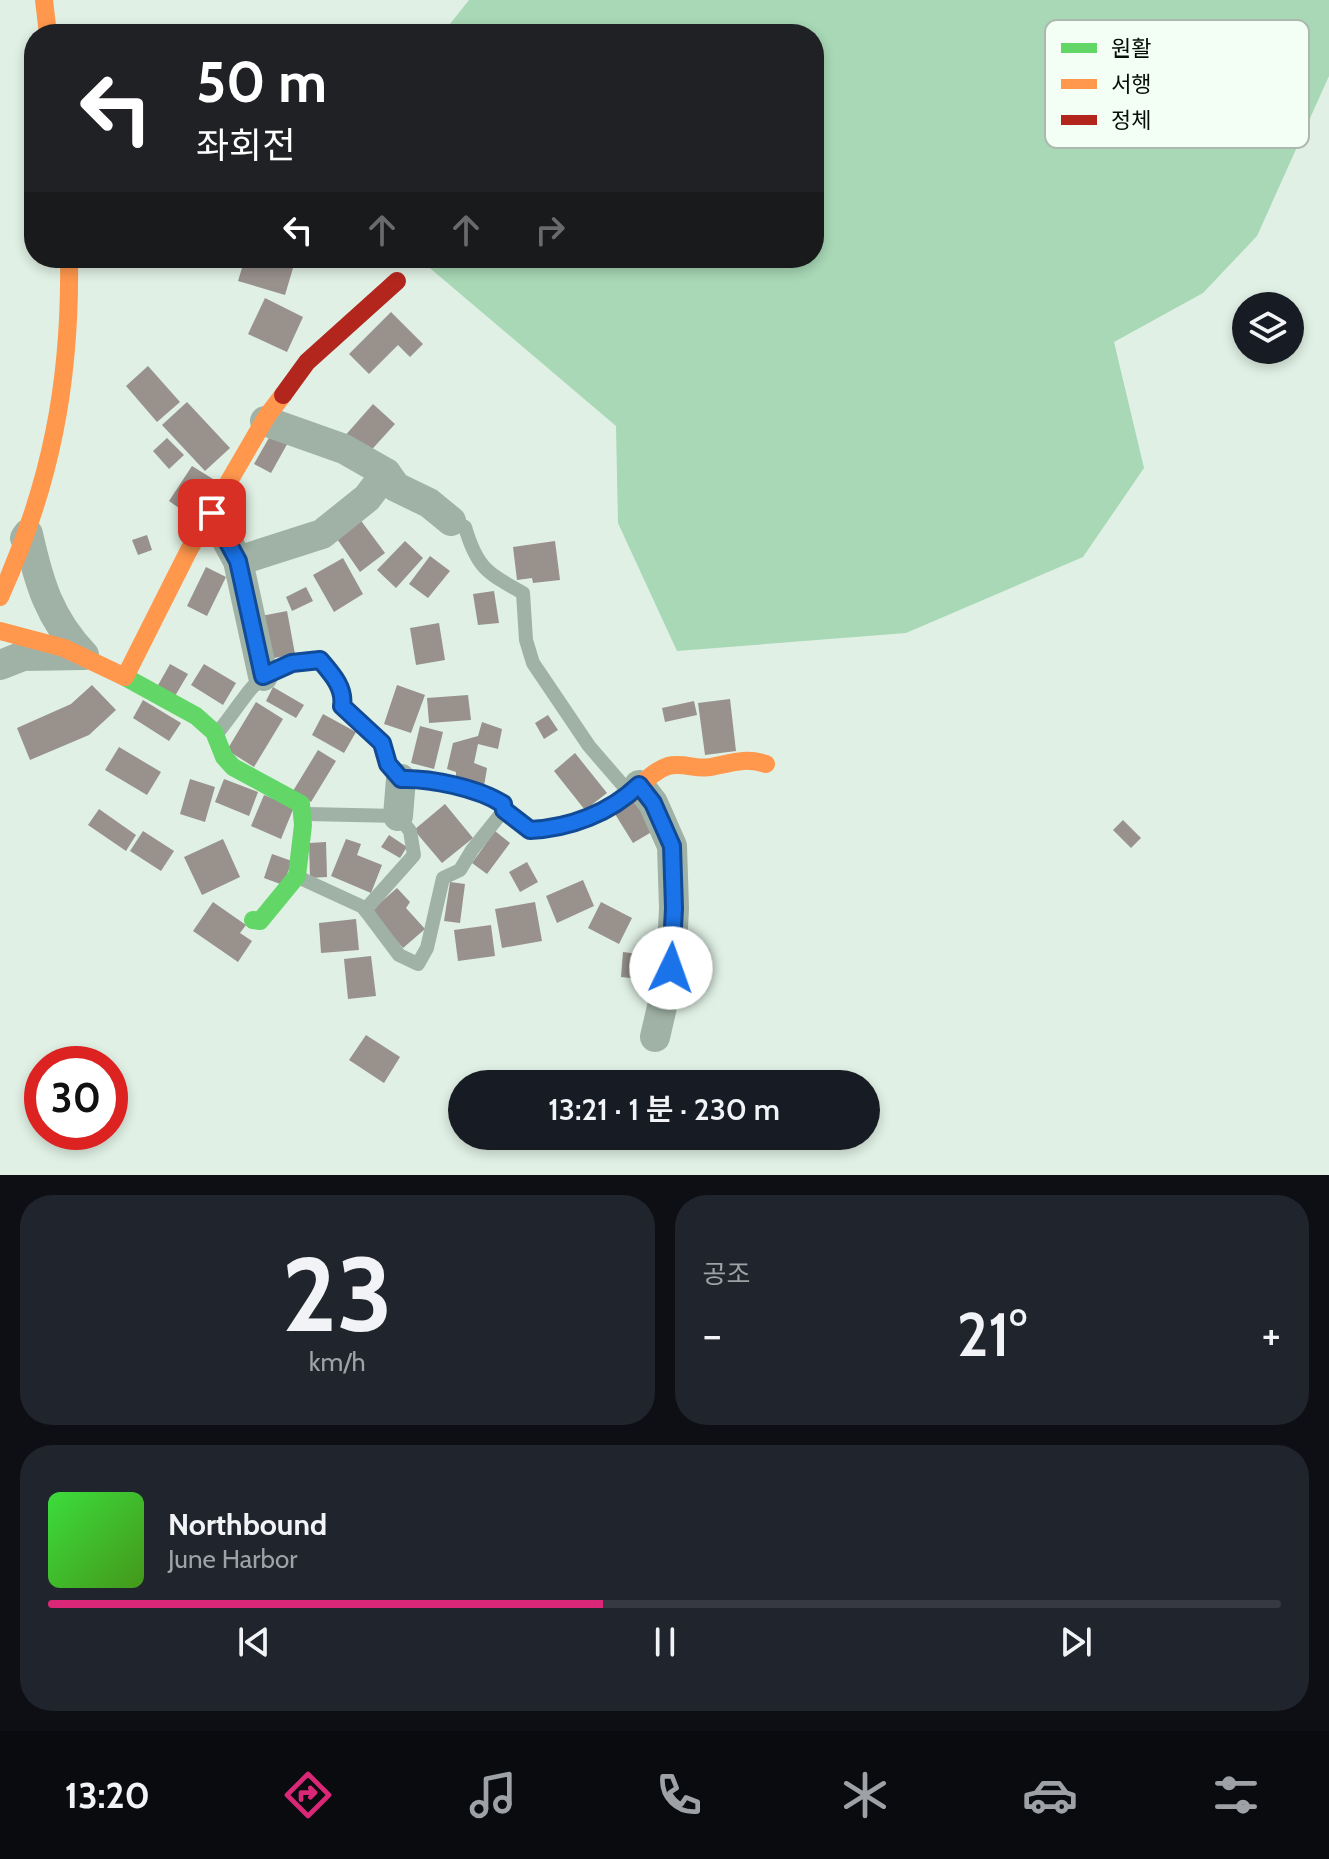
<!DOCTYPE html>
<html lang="ko">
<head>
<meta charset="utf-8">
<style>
  body { margin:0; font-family:Cabin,"Noto Sans KR",sans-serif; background:#20242c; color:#f1f3f6; height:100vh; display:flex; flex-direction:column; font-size:30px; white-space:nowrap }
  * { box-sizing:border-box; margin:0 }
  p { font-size:26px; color:#9ea1a6 }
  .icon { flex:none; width:44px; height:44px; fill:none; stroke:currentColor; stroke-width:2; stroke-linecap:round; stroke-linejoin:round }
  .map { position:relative; height:1175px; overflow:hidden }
  .sheet { display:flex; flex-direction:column; gap:20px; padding:20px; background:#0d0f14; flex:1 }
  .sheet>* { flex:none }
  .banner { position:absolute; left:24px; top:24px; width:800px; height:244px; border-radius:32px; box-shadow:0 4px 12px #0003; background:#202124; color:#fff; overflow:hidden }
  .buttons { position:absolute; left:1232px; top:292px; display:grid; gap:16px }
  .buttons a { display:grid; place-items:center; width:72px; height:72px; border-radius:50%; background:#171b24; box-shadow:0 4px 12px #0003; font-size:40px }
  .speed { position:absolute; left:24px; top:1046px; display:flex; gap:16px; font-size:40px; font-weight:700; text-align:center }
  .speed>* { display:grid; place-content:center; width:104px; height:104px; border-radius:50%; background:#171b24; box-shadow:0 4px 12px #0003; line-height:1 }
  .speed .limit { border:12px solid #d22; background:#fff; color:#111 }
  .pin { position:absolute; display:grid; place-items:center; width:68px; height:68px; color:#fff; margin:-34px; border-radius:16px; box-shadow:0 4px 12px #0006 }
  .me { position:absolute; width:88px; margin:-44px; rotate:3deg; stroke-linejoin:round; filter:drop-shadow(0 0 6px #0008) }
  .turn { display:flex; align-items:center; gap:28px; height:168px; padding:0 40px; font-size:36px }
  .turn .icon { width:104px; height:104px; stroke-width:2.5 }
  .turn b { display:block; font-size:56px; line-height:68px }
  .lanes { display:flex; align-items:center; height:76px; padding:0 40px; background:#0003; justify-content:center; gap:40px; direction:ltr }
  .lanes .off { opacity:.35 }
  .big { font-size:60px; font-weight:600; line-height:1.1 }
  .sheet .card { flex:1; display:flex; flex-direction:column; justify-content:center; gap:12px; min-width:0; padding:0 28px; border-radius:32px; background:#20242c }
  .sheet .dial { align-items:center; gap:0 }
  .dial b { font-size:104px; line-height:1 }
  .song { display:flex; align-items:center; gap:24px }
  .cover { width:96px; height:96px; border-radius:12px; background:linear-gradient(135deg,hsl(120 70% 55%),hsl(100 70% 35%)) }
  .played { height:8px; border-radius:4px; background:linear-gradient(90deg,#db2777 45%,#363941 45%) }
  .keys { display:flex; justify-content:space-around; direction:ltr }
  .heat { display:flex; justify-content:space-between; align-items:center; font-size:44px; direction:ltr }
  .sheet .tiles { flex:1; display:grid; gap:20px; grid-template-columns:1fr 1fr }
  .card:last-child { grid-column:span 2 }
  .trip { position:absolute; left:448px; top:1070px; width:432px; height:80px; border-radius:40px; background:#171b24; box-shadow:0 4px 12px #0003; font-weight:600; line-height:80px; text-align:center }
  .menu { display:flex; height:128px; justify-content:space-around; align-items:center; background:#090b0e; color:#9ea1a6 }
  .menu .icon { width:56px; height:56px }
  .menu .selected { color:#db2777 }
  .menu b { font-size:36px; color:#f1f3f6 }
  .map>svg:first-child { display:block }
  .forest { fill:#a8d8b6 }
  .building { fill:#98918c }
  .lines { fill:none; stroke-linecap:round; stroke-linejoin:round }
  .lane { stroke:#a0b2a5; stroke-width:14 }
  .street { stroke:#a0b2a5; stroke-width:30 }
  .fast { stroke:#63d668; stroke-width:18 }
  .slow { stroke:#ff974d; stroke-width:18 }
  .jam { stroke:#b3261e; stroke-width:18 }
  .route-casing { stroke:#114b97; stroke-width:20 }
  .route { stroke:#1a73e8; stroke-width:14 }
  .key { fill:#f3fff5; stroke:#acb7ae; stroke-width:2 }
  .key-label { font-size:22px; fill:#050e08 }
</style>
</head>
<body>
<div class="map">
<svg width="1329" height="1175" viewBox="0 0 1329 1175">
  <rect width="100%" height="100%" fill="#e0f0e4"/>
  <polygon class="forest" points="469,0 1329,0 1329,76 1257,236 1203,293 1114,342 1144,468 1083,557 906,633 677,651 618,523 616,426 418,258 814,258 814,34 442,34"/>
  <g class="building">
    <polygon points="245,258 296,258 285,295 238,281"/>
    <polygon points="265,298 303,317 287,352 248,334"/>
    <polygon points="391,312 423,344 410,357 398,345 369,374 349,354"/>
    <polygon points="148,366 180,402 157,422 126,386"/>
    <polygon points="187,402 230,448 205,471 162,425"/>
    <polygon points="373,404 395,424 365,457 343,438"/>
    <polygon points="274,429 290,439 271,473 254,464"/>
    <polygon points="167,438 184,455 169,469 153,451"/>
    <polygon points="192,466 213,479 189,515 169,501"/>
    <polygon points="359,518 385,553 360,572 335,536"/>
    <polygon points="147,535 152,550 138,555 132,540"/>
    <polygon points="405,541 423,558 396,588 377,570"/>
    <polygon points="555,541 560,580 533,583 532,578 517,580 513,547"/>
    <polygon points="430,556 450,571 428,598 409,584"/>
    <polygon points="343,558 363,594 334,612 313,575"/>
    <polygon points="206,567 226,577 207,616 187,606"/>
    <polygon points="306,587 313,601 292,611 286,597"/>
    <polygon points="494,591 499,623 478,625 473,594"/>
    <polygon points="287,611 295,654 264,660 256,617"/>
    <polygon points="439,623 445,660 416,665 410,628"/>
    <polygon points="170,664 188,674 175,696 157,687"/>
    <polygon points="204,664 236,683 223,705 191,685"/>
    <polygon points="92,685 116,710 89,735 30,760 17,728 71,704"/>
    <polygon points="397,685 425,695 411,733 384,724"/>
    <polygon points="273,687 304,705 296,718 266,701"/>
    <polygon points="468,695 471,720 429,723 427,698"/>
    <polygon points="730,699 736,751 705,755 698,703"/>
    <polygon points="143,700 181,723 169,741 133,718"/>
    <polygon points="694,701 697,715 665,722 662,708"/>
    <polygon points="256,702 283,719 254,767 227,750"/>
    <polygon points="323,714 356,732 344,753 312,735"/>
    <polygon points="548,715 558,730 544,739 535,723"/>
    <polygon points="482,722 502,729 498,749 478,744 474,763 487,768 484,786 456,779 456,772 447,769 453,743 478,736"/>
    <polygon points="420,726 443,732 434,769 411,763"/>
    <polygon points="119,747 161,772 147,795 105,770"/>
    <polygon points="318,750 336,761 311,802 293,791"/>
    <polygon points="575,753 607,793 585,810 554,771"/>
    <polygon points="190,779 215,787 205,822 180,814"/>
    <polygon points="224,779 258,792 249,816 215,802"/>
    <polygon points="264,795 294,807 281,839 251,826"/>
    <polygon points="637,801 655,830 633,843 615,814"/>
    <polygon points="445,804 473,838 442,863 414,830"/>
    <polygon points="99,809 136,835 126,851 88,825"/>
    <polygon points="1123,820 1141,838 1131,848 1113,830"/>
    <polygon points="143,831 174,851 161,871 130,851"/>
    <polygon points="495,831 510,843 487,874 472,863"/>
    <polygon points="389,835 407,847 400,858 381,847"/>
    <polygon points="223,839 240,877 202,895 184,857"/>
    <polygon points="346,839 361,844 357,855 382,865 371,893 331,876"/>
    <polygon points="326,842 327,877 310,878 309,843"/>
    <polygon points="272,854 292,861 283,885 264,878"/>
    <polygon points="527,862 538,882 520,892 509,872"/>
    <polygon points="583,880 594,906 557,923 546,896"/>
    <polygon points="450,882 465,884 460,923 444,921"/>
    <polygon points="397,888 410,902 406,908 425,929 403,948 371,911"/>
    <polygon points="213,902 246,925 240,933 252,941 238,962 193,931"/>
    <polygon points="535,902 542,941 502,948 495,909"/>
    <polygon points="601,902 632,918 619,944 588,928"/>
    <polygon points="356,919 359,950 321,953 319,923"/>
    <polygon points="491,925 495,956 458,961 454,930"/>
    <polygon points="623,952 663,957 660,981 621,977"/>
    <polygon points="371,956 376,996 348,999 344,959"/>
    <polygon points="366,1035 400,1057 384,1083 349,1060"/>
  </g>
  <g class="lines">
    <g class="lane">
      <path d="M451 521 465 527C477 568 487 573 523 593L526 640 533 663 589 746 627 790"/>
      <path d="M219 731C256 685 255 666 320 660 332 674 345 688 342 706L382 743 388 764 401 779C430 778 478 788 503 804L504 810 472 850 460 870 443 878 427 948 418 964 399 955 363 907 300 878"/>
      <polyline points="307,814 398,816 410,831 414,855 365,910"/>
    </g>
    <g class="street">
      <polyline points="265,421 344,449 386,473 396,487 429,503 451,521"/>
      <polyline points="212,513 238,561 263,676"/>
      <polyline points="238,561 322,534 367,498 386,473"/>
      <path d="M0 665 23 656 84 655C49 618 39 583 28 534L25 538"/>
      <polyline points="639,785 653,803 672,846 674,908 671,968 655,1037"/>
      <polyline points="398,816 401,779"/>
    </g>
    <polyline class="fast" points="125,677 196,716 214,732 224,757 233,767 301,804 303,825 297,876 260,921 253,920"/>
    <g class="slow">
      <polyline points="44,0 48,34"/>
      <path d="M0 597C51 485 71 381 69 258"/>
      <polyline points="0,631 64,648 125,677 189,550 267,416 283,395"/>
      <path d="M504 810 530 830C563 827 596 818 624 799 639 789 650 772 668 766 683 762 697 770 711 767 731 763 746 757 766 764"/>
    </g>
    <polyline class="jam" points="283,395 307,362 397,281"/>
  </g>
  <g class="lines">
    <defs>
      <path id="route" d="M212 513 238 561 263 676 292 663 320 660C332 674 345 688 342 706L382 743 388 764 401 779C430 778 478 788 503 804L504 810 530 830C570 828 610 813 639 785L653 803 672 846 674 908 671 968"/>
    </defs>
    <use href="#route" class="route-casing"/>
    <use href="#route" class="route"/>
  </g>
  <rect x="1045" y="20" width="264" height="128" rx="12" class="key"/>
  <rect x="1061" y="43" width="36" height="10" fill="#63d668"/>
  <rect x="1061" y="79" width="36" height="10" fill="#ff974d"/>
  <rect x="1061" y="115" width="36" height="10" fill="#b3261e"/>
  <g class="key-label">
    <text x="1111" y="56">원활</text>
    <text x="1111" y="92">서행</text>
    <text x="1111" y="128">정체</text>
  </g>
</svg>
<div class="buttons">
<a><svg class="icon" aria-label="layers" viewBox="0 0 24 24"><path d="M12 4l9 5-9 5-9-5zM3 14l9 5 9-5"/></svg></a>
</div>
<div class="speed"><div class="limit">30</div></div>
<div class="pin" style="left:212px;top:513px;background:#d93025"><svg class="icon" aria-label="arrive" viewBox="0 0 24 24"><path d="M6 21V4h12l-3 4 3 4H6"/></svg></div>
<svg class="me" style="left:671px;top:968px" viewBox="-20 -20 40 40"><circle r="19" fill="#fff"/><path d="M0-13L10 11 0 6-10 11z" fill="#1a73e8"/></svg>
<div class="trip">13:21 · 1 분 · 230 m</div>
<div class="banner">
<div class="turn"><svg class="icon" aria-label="left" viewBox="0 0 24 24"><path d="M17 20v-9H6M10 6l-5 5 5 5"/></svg><div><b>50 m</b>좌회전</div></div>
<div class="lanes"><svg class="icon" aria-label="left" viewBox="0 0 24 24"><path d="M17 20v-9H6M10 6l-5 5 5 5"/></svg><svg class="icon off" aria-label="ahead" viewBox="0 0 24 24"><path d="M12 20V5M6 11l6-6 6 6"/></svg><svg class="icon off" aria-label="ahead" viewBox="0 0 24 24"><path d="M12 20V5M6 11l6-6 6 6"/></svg><svg class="icon off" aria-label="right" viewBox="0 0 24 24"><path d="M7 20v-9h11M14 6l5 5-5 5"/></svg></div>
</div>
</div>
<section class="sheet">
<div class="tiles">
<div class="card dial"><b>23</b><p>km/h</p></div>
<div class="card"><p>공조</p>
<div class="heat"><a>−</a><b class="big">21°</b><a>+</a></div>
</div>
<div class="card">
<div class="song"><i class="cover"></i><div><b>Northbound</b><p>June Harbor</p></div></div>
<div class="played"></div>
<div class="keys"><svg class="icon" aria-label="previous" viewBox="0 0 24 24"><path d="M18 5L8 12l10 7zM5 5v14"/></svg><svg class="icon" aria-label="pause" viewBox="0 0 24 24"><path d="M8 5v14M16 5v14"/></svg><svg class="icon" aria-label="next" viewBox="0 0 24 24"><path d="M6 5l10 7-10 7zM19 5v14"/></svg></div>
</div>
</div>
</section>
<nav class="menu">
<b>13:20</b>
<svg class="icon selected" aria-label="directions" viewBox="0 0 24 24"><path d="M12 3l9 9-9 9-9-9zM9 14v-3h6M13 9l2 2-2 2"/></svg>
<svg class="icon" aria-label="music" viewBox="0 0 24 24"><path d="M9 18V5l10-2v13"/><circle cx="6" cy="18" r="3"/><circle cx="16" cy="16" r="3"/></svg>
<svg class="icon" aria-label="phone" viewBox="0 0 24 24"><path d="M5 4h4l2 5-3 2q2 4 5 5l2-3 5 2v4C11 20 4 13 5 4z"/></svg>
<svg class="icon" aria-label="climate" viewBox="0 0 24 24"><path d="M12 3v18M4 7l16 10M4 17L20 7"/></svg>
<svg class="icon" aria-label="car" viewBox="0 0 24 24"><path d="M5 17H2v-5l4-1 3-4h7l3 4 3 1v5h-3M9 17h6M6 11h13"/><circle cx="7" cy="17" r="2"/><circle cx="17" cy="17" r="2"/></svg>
<svg class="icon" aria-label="filters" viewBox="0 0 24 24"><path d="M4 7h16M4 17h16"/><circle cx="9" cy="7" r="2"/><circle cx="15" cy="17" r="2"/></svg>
</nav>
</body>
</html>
